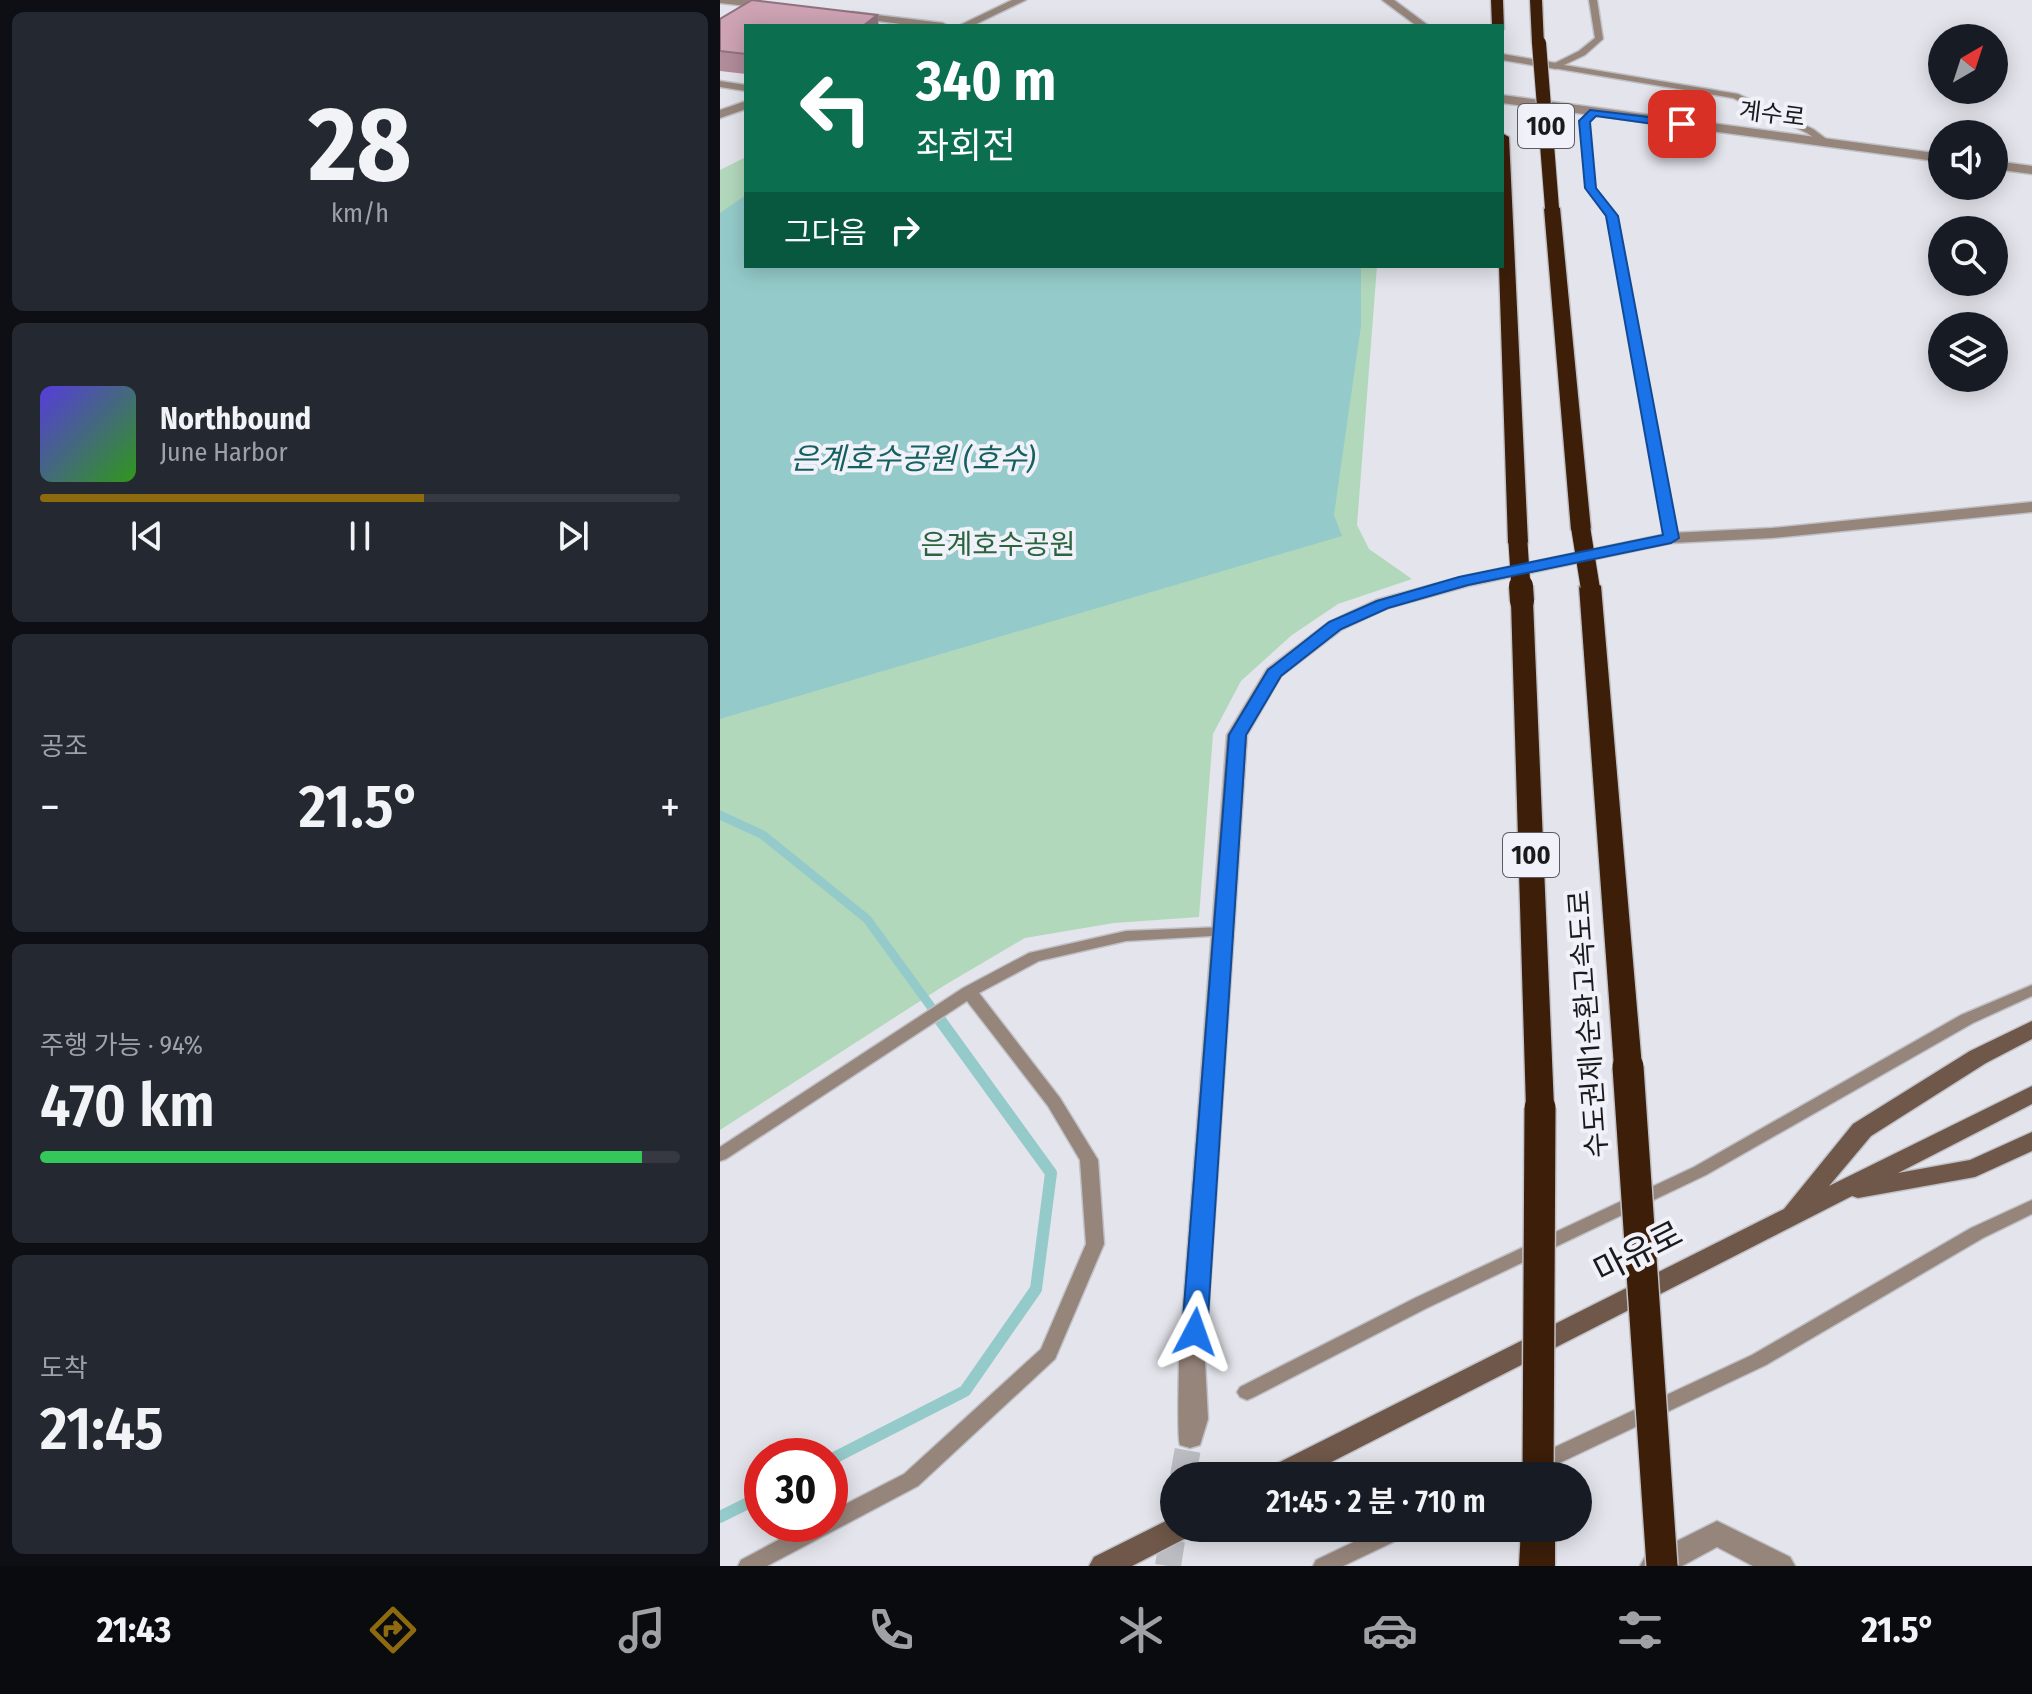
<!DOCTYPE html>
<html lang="ko">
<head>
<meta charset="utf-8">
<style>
  body { margin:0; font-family:"Fira Sans Condensed","Noto Sans KR",sans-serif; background:#242831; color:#f1f3f6; height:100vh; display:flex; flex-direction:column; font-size:30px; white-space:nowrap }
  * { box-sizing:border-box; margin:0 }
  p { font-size:26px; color:#9ea1a6 }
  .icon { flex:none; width:44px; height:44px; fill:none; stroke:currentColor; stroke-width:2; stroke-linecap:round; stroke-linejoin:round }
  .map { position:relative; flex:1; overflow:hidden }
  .drawer { display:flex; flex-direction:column; gap:12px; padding:12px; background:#0d0f14; width:720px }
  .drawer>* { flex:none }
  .top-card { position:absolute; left:24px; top:24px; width:760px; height:244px; border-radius:0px; box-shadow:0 4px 20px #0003; background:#0b6e4f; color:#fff; overflow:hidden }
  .needle { width:52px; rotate:39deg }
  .buttons { position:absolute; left:1208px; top:24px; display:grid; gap:16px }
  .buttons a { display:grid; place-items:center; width:80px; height:80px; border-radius:50%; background:#171b24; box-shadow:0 4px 20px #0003; font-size:40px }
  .speed { position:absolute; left:24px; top:1438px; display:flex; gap:16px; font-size:40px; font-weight:700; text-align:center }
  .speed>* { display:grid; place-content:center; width:104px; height:104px; border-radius:50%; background:#171b24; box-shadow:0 4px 20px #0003; line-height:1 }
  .speed .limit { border:12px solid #d22; background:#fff; color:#111 }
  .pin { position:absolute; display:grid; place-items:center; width:68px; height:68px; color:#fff; margin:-34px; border-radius:16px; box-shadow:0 4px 12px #0006 }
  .me { position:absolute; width:88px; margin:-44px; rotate:4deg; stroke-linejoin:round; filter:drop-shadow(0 0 6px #0008) }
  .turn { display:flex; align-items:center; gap:28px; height:168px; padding:0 40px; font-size:36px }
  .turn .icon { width:104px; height:104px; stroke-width:2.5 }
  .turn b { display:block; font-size:56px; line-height:68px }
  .then { display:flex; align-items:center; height:76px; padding:0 40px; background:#0003; gap:16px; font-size:30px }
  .big { font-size:60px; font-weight:600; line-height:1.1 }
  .drawer .card { flex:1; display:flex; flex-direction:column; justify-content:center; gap:12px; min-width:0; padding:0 28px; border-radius:12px; background:#242831 }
  .drawer .dial { align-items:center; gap:0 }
  .dial b { font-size:104px; line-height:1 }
  .song { display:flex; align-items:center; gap:24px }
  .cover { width:96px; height:96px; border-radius:12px; background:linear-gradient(135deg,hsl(250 70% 55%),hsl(110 70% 35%)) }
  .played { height:8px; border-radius:4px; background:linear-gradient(90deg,#8d6a0d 60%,#363941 60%) }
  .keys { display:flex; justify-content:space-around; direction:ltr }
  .heat { display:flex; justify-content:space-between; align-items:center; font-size:44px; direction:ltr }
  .charge { height:12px; border-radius:6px; background:linear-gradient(90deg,#34c759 94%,#363941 0) }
  .trip { position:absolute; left:440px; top:1462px; width:432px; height:80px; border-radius:40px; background:#171b24; box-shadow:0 4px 20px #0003; font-weight:600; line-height:80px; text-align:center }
  .dock { display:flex; height:128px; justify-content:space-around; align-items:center; background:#090b0e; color:#9ea1a6 }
  .dock .icon { width:56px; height:56px }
  .dock .on { color:#8d6a0d }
  .dock b { font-size:36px; color:#f1f3f6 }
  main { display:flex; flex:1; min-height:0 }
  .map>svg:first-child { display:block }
  .green { fill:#b2d8bc }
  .water { fill:#94cbca }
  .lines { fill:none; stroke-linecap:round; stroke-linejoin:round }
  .stream-far1 { stroke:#94cbca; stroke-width:9 }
  .stream { stroke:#94cbca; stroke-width:12 }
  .minor-tunnel { stroke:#bcbcc3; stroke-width:26; stroke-dasharray:26 13; stroke-linecap:butt }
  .service-casing { stroke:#c0c0c7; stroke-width:3 }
  .minor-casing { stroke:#c0c0c7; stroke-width:3 }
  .tertiary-casing { stroke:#c0c0c7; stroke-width:3 }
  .secondary-casing { stroke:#c0c0c7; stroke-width:3 }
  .motorway-casing { stroke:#c0c0c7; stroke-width:3 }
  .service { fill:#96857b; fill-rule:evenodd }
  .minor { fill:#96857b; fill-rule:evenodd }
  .tertiary { fill:#96857b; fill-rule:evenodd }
  .secondary { fill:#6f5849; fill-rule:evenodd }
  .motorway { fill:#3c1e09; fill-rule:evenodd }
  .motorway-bridge-far3-casing { stroke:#c0c0c7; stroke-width:16; stroke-linecap:butt }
  .motorway-bridge-far2-casing { stroke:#c0c0c7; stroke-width:21; stroke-linecap:butt }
  .motorway-bridge-far1-casing { stroke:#c0c0c7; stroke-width:27; stroke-linecap:butt }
  .motorway-bridge-casing { stroke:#c0c0c7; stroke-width:34; stroke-linecap:butt }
  .motorway-bridge-far3 { stroke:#3c1e09; stroke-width:14 }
  .motorway-bridge-far2 { stroke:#3c1e09; stroke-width:19 }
  .motorway-bridge-far1 { stroke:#3c1e09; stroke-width:24 }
  .motorway-bridge { stroke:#3c1e09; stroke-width:31 }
  .wall { fill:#b18c9b }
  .shaded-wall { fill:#90727e }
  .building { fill:#cea3b4; stroke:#90727e; stroke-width:2 }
  .route { fill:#1a73e8; stroke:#114b97; stroke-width:2 }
  .labels { text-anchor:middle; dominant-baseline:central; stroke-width:8; stroke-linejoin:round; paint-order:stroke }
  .far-street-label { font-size:24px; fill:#1b1b1e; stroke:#f1f1f9 }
  .shield { fill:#f1f1f9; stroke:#5b5b60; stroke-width:2 }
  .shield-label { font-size:26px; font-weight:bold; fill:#1b1b1e }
  .park-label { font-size:28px; fill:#2a653f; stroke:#f1f1f9 }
  .street-label { font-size:28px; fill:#1b1b1e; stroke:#f1f1f9 }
  .water-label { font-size:30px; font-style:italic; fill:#156060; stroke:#f1f1f9 }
  .near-street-label { font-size:34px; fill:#1b1b1e; stroke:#f1f1f9 }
</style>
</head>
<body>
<main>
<section class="drawer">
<div class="card dial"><b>28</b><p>km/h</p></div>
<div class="card">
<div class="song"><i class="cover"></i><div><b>Northbound</b><p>June Harbor</p></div></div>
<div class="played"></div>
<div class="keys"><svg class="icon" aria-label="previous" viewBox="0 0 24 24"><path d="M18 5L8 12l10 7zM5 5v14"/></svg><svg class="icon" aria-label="pause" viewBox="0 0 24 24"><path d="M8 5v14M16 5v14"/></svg><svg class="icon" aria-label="next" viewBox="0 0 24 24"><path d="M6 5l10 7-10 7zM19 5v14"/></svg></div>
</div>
<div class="card"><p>공조</p>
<div class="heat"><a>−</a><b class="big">21.5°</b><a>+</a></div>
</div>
<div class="card"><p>주행 가능 · 94%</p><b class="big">470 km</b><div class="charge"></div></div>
<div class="card"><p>도착</p><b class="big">21:45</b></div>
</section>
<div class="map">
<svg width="1312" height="1566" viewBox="0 0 1312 1566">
  <rect width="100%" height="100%" fill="#e4e4ec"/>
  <polygon class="green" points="26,157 26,266 657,266 637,525 649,549 692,579 618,604 572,635 521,681 493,734 479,917 394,923 305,938 225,985 0,1130 0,170"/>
  <polygon class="water" points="26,195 26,266 641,266 641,326 614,515 622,536 0,719 0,213"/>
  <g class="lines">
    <polyline class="stream-far1" points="0,815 43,835 147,919 217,1015"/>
    <g class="stream">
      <polyline points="110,1460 245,1391 316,1289 331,1173 215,1013"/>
      <polyline points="0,1517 42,1496"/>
    </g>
    <g class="minor-tunnel">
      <polyline points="463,1476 470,1437"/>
      <polyline points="448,1566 454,1528"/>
    </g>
    <defs>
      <g id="service">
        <polygon points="869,0 877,0 883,39 865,55 844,65 1018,94 1093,129 1113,144 1106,146 1087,133 1013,98 833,68 833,64 859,51 875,38"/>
        <polygon points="874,110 878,113 869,122 874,188 897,216 957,538 951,542 945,538 887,216 866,188 861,121"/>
        <polygon points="503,927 511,932 508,935 406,941 319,961 259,993 340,1098 378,1160 384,1244 335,1359 198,1486 47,1566 18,1566 21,1560 88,1524 110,1524 110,1512 184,1474 321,1349 366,1244 360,1160 328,1106 247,1001 6,1159 0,1161 0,1147 243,988 309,953 406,931"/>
        <polygon points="1312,985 1312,996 1253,1023 986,1175 707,1308 534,1397 527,1400 520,1397 517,1392 520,1387 695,1298 974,1167 1241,1015"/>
        <polygon points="1312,1200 1312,1214 1263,1238 1046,1365 812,1476 783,1476 786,1470 1032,1355 1251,1228"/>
        <polygon points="663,1528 693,1528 690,1534 623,1566 593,1566 596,1560"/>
      </g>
      <g id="minor">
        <polygon points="292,0 306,0 252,26 238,26"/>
        <polygon points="662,0 674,0 709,26 697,26"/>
        <polygon points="782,54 836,63 842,66 836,69 782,60"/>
        <polygon points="0,81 26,85 26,91 0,87"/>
        <path d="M1312 502V512L1052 538 951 543 748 586 668 608 621 630 561 676 527 735 485 1362 488 1419 480 1445 470 1448 460 1445C457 1438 459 1377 459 1362L507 735 547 669 609 622 656 600 745 576 951 533 1052 528Z"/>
        <polygon points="997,1521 1070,1557 1075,1566 1033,1566 997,1547 962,1566 920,1566 925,1557"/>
      </g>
      <g id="tertiary">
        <polygon points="0,0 28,0 58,6 53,9 0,3"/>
        <polygon points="132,12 223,23 228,26 196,26 128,17 127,15"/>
        <polygon points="782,95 1222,154 1222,162 782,103"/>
        <polygon points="26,101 26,109 0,118 0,110"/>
        <polygon points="1274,161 1312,166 1312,174 1274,169"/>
      </g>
      <g id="secondary">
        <polygon points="1312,1021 1312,1039 1266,1063 1151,1136 1109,1186 1312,1086 1312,1104 1178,1173 1250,1160 1312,1132 1312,1151 1255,1177 1138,1198 1132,1196 584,1476 544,1476 548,1468 1064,1209 1133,1124 1250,1051"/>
        <polygon points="454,1517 454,1528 472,1528 468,1537 412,1566 369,1566 374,1557"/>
      </g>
      <g id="motorway">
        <polygon points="771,0 783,0 784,29 772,26"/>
        <polygon points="810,0 822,0 824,46 812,43"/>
        <polygon points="782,133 789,137 808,543 798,549 788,543 779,266 782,266"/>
        <polygon points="832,203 840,208 871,530 861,536 851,530 824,208"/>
        <polygon points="870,580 881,586 922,1067 918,1074 908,1077 898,1074 894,1067 859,586"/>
        <polygon points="802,595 813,601 834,1108 830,1115 820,1118 810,1115 806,1108 791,601"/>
        <polygon points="801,1528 835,1528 835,1566 799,1566"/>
      </g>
    </defs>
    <use href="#service" class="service-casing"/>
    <use href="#minor" class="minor-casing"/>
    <use href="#tertiary" class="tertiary-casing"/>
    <use href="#secondary" class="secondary-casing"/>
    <use href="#motorway" class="motorway-casing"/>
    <use href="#service" class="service"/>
    <use href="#minor" class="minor"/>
    <use href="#tertiary" class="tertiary"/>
    <use href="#secondary" class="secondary"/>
    <use href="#motorway" class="motorway"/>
    <defs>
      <polyline id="motorway-bridge-far3" points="819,43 832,208"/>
      <g id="motorway-bridge-far2">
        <polyline points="861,530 870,586"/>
        <polyline points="798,543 801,588"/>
      </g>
      <polyline id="motorway-bridge-far1" points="801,586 802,601"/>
      <g id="motorway-bridge">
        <polyline points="908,1067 942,1566"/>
        <polyline points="818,1476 820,1108"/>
      </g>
    </defs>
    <use href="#motorway-bridge-far3" class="motorway-bridge-far3-casing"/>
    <use href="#motorway-bridge-far2" class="motorway-bridge-far2-casing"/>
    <use href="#motorway-bridge-far1" class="motorway-bridge-far1-casing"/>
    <use href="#motorway-bridge" class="motorway-bridge-casing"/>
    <use href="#motorway-bridge-far3" class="motorway-bridge-far3"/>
    <use href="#motorway-bridge-far2" class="motorway-bridge-far2"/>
    <use href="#motorway-bridge-far1" class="motorway-bridge-far1"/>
    <use href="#motorway-bridge" class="motorway-bridge"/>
  </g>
  <polygon class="wall" points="0,19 26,26 26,74 0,71"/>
  <polygon class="shaded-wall" points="157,15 159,26 143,26"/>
  <polygon class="building" points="32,0 157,15 143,26 26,26 26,54 0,51 0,19"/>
  <polygon class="route" points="870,110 962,121 967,124 962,128 876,116 870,122 876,188 898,216 959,538 951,543 748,585 668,608 621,629 561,676 526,735 487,1332 483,1338 475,1341 466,1338 462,1332 509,735 548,670 609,622 657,601 739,577 943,535 886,216 865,188 859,121"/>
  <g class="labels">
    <g class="far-street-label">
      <text transform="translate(1052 114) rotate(7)">계수로</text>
    </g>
    <g class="shield">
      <rect x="798" y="104" width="56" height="44" rx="6"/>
      <rect x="783" y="833" width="56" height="44" rx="6"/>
    </g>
    <g class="shield-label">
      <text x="826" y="126">100</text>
      <text x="811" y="855">100</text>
    </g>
    <g class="park-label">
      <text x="278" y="544">은계호수공원</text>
    </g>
    <g class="street-label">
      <text transform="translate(868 1024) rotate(-94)">수도권제1순환고속도로</text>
    </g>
    <g class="water-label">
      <text x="193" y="459">은계호수공원 (호수)</text>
    </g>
    <g class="near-street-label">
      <text transform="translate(918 1252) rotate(-27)">마유로</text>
    </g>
  </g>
</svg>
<div class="buttons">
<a><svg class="needle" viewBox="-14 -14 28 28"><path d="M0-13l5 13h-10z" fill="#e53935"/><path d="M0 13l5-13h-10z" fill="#9ea1a6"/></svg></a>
<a><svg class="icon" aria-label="sound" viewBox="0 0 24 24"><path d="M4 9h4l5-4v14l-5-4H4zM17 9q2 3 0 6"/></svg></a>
<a><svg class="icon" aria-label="search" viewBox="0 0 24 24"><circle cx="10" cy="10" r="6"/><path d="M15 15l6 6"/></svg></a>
<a><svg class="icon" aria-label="layers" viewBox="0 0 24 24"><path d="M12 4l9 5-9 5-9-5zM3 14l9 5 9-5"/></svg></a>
</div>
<div class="speed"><div class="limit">30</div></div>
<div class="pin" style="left:962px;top:124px;background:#d93025"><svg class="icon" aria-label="arrive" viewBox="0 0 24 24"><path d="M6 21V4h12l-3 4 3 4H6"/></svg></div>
<svg class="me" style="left:475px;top:1332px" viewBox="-20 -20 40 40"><path d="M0-17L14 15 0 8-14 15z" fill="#1a73e8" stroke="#fff" stroke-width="4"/></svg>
<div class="trip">21:45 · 2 분 · 710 m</div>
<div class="top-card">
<div class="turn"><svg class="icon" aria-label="left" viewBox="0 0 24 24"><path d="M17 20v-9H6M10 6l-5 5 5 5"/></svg><div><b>340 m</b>좌회전</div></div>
<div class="then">그다음<svg class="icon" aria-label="right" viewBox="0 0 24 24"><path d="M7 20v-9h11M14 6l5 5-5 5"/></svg></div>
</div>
</div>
</main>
<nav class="dock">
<b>21:43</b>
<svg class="icon on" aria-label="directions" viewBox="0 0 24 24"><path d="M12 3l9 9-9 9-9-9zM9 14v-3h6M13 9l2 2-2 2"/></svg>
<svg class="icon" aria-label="music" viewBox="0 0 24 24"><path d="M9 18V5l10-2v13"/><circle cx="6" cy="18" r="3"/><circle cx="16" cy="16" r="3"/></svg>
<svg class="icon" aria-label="phone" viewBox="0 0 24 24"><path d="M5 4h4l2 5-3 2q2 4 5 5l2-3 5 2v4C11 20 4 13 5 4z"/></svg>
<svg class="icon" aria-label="climate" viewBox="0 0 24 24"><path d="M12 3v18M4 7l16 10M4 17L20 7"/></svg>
<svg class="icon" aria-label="car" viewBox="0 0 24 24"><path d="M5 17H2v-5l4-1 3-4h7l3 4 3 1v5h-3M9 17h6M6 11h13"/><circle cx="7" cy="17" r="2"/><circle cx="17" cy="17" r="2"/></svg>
<svg class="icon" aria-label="filters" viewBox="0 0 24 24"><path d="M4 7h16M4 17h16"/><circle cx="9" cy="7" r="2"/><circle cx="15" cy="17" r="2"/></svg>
<b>21.5°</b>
</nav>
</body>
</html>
